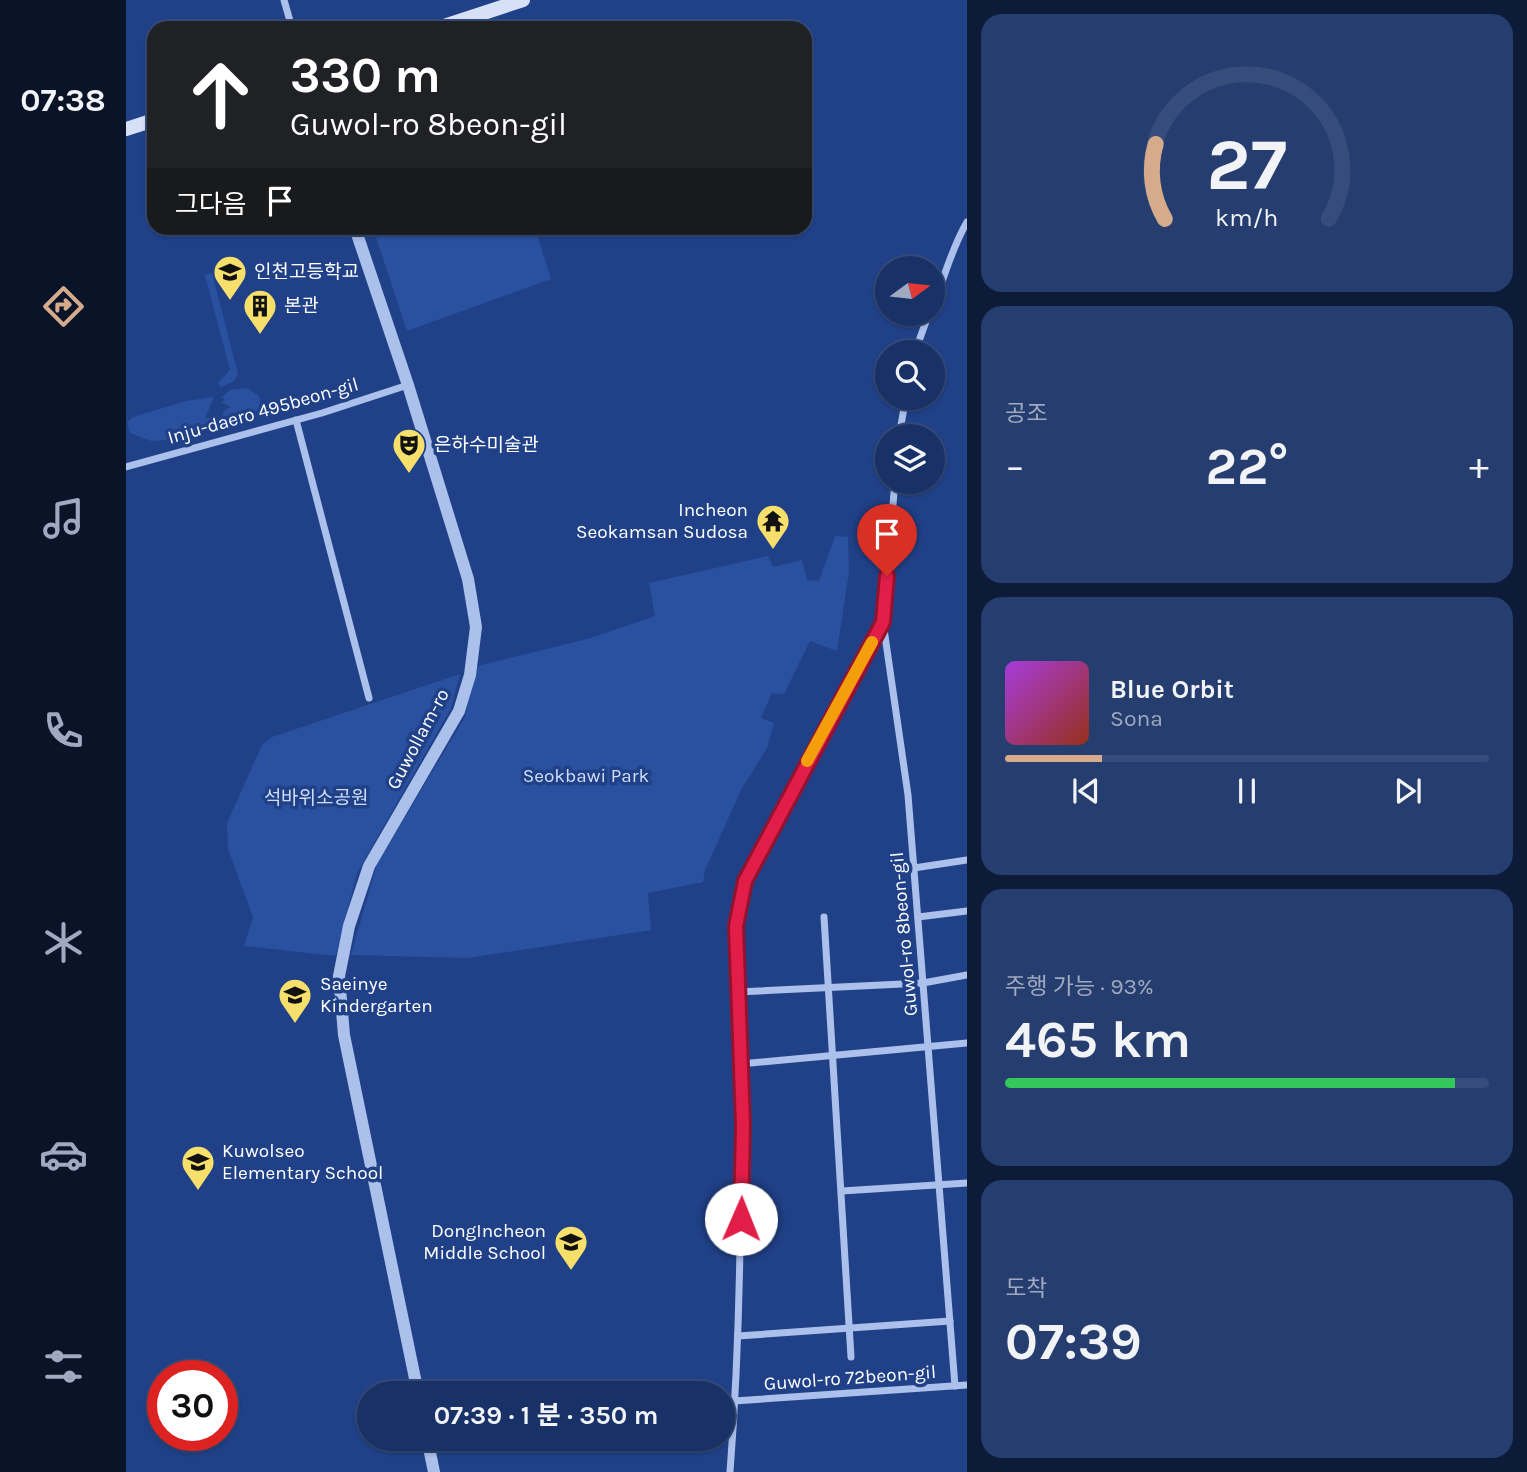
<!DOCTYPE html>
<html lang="ko">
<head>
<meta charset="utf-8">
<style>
  body { margin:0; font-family:Karla,"Noto Sans KR",sans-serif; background:#253d6f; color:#f1f3f6; height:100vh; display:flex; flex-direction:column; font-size:26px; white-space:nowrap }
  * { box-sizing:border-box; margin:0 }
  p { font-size:23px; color:#9fa9bf }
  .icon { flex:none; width:38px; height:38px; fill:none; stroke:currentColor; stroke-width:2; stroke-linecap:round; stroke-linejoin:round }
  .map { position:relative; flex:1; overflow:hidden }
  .sheet { display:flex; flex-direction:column; gap:14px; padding:14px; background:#0d1b38; width:560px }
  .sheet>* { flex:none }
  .top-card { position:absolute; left:21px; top:21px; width:665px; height:214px; border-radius:21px; box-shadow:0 2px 5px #0004,0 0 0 2px #364c7a; background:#202124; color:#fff; overflow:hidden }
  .needle { width:46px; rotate:75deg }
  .controls { position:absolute; left:749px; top:256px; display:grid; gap:14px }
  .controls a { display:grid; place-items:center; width:70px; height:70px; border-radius:50%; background:#183166; box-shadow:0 2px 5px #0004,0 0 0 2px #364c7a; font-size:35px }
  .speed { position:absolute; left:21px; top:1360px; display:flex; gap:14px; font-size:35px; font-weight:700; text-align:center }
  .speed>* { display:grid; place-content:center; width:91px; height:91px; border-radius:50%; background:#183166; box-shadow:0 2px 5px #0004,0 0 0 2px #364c7a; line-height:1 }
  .speed .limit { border:10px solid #d22; background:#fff; color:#111 }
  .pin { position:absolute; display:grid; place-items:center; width:60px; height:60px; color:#fff; margin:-72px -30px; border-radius:50% 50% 50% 0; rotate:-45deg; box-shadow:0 0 7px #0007 }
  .pin .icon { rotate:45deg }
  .me { position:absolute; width:77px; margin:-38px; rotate:1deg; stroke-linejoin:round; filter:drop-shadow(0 0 5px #0008) }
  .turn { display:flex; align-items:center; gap:24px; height:147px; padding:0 28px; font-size:32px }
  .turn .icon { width:91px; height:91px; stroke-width:2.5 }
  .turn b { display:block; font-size:49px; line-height:60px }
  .then { display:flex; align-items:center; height:66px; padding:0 28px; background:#0003; gap:14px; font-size:26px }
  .big { font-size:52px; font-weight:700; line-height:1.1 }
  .sheet .widget { flex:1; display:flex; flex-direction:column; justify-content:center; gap:10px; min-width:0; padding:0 24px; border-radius:21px; background:#253d6f }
  .sheet .dial { align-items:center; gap:0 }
  .dial svg { height:182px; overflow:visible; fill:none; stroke:#364c7a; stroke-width:7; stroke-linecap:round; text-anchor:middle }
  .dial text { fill:#f1f3f6; stroke:none }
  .song { display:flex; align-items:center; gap:21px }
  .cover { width:84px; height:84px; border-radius:10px; background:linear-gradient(135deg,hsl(280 70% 55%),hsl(10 70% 35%)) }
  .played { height:7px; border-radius:4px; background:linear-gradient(90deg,#d6ab8b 20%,#364c7a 20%) }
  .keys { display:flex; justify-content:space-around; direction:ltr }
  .heat { display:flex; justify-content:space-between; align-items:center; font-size:38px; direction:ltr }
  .charge { height:10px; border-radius:5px; background:linear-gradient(90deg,#34c759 93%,#364c7a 0) }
  .trip { position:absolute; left:231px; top:1381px; width:378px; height:70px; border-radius:35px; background:#183166; box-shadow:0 2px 5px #0004,0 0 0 2px #364c7a; font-weight:700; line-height:70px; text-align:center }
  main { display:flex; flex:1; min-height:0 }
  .menu { display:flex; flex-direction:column; width:126px; justify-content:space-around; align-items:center; background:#0a1429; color:#9fa9bf }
  .menu .icon { width:49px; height:49px }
  .menu .active { color:#d6ab8b }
  .menu b { font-size:32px; color:#f1f3f6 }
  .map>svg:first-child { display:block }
  .green { fill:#2a51a0 }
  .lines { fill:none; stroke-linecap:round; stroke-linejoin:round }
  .minor { stroke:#abc0ea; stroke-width:7 }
  .tertiary { stroke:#abc0ea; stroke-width:12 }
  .secondary { stroke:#d6e1f8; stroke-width:14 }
  .route-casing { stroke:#92132f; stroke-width:18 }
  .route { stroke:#e11d48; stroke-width:12 }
  .slow { stroke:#f59e0b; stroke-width:12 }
  .labels { text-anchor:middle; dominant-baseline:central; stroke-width:7; stroke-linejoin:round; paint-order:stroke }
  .poi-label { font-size:19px; fill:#fff; stroke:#204188; text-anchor:start }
  .street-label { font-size:19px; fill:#fff; stroke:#204188 }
  .park-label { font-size:19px; fill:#cfddf8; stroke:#204188 }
</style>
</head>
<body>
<main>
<nav class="menu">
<b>07:38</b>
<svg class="icon active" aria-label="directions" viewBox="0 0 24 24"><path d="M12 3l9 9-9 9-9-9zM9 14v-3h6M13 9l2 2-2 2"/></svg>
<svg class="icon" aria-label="music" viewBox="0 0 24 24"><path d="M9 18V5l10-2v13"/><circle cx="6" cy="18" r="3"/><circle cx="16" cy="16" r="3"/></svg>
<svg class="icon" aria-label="phone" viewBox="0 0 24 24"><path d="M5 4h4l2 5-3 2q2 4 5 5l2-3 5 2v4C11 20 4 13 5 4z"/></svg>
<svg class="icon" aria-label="climate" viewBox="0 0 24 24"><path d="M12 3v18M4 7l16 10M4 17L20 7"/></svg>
<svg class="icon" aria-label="car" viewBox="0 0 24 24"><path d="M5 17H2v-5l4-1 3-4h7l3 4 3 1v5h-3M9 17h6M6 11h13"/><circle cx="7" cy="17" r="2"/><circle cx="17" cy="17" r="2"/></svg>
<svg class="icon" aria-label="filters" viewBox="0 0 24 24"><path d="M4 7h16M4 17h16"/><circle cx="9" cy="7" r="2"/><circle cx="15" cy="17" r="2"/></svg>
</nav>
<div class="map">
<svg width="841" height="1472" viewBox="0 0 841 1472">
  <rect width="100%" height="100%" fill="#204188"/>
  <g class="green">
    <polygon points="247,228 409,228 425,279 281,331"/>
    <polygon points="86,273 112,374 108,381 95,387 92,383 104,370 79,275"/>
    <polygon points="121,388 133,396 136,409 42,440 25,441 4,433 1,423 7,417 60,401 88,397 79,418 96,417 98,411 105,407 95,402 99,400 96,397 104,390"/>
    <polygon points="709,536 722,537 723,572 711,651 684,641 658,694 646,693 635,718 648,723 641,748 615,790 579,870 577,882 522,893 525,930 342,958 225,955 251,864 339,717 352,666 465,638 529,616 523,583 642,556 647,567 676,560 681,580 693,581"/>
    <polygon points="334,674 325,708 231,873 210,956 118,946 127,917 102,849 101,823 136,745 146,737"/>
  </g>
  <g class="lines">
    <g class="minor">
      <polyline points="158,0 166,28"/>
      <path d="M807 305C819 277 825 249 841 222"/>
      <polyline points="789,352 803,313"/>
      <polyline points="170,420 243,698"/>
      <polyline points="773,436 780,397"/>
      <polyline points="0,467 196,413 282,385"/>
      <polyline points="769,481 757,622 782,795 829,1386"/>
      <polyline points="788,868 841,860"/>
      <polyline points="698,917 725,1357"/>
      <polyline points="792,917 841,911"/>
      <polyline points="612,992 797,983 841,975"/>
      <polyline points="614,1064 841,1043"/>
      <polyline points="716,1191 841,1183"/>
      <polyline points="612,1336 824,1321"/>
      <polyline points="608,1401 841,1385"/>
      <path d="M604 1472C618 1290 616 1108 610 926L619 881 756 623"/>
    </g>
    <g class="tertiary">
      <polyline points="229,228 282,385 342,579 350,627 344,675 333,711 243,866 223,926 213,976 218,1035 292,1393"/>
      <polyline points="301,1438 308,1472"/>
    </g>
    <g class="secondary">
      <polyline points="312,28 397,0"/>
      <polyline points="0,129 28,120"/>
    </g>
  </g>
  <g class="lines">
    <defs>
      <polyline id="route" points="615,1219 617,1125 610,926 619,881 757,622 761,576"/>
    </defs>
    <use href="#route" class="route-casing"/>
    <use href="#route" class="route"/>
    <polyline class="slow" points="681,761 746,642"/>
  </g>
  <defs>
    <symbol id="school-pin" viewBox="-11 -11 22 30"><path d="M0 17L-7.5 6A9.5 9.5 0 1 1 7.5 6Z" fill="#f7df6b" stroke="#204188"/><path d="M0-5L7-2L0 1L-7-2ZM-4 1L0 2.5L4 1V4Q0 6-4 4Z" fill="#111"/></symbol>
    <symbol id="building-pin" viewBox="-11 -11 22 30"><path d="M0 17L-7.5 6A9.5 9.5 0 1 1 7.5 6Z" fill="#f7df6b" stroke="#204188"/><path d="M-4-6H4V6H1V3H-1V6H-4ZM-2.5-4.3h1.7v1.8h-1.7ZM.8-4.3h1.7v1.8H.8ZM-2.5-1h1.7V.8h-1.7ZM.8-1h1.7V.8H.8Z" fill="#111"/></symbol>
    <symbol id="theatre-pin" viewBox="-11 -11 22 30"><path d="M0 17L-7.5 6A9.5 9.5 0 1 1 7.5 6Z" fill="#f7df6b" stroke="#204188"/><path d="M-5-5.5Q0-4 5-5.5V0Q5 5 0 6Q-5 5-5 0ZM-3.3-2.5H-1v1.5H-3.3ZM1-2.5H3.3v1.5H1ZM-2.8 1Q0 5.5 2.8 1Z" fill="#111"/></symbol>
    <symbol id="temple-pin" viewBox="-11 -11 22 30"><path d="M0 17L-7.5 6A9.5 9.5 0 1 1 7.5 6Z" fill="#f7df6b" stroke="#204188"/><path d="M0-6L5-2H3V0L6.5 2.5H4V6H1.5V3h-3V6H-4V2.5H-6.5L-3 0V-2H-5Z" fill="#111"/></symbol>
  </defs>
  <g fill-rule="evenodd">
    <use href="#school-pin" x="85" y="253" width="38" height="52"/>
    <use href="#building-pin" x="115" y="287" width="38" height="52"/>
    <use href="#theatre-pin" x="264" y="426" width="38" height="52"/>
    <use href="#temple-pin" x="628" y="502" width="38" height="52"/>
    <use href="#school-pin" x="150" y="976" width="38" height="52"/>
    <use href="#school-pin" x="53" y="1143" width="38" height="52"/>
    <use href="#school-pin" x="426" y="1223" width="38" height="52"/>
  </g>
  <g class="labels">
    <g class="poi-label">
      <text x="128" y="272">인천고등학교</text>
      <text x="158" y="306">본관</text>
      <text x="308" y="445">은하수미술관</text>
      <text x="622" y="510" text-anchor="end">Incheon<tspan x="622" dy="22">Seokamsan Sudosa</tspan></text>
      <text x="194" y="984">Saeinye<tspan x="194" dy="22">Kindergarten</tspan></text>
      <text x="96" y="1151">Kuwolseo<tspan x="96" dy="22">Elementary School</tspan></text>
      <text x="420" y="1231" text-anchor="end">DongIncheon<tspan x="420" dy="22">Middle School</tspan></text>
    </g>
    <g class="street-label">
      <text transform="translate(137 411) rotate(-16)">Inju-daero 495beon-gil</text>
      <text transform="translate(292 739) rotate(-62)">Guwollam-ro</text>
      <text transform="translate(778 934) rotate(-95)">Guwol-ro 8beon-gil</text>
      <text transform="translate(724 1378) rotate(-4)">Guwol-ro 72beon-gil</text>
    </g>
    <g class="park-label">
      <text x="460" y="776">Seokbawi Park</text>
      <text x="190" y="798">석바위소공원</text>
    </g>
  </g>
</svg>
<div class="controls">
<a><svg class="needle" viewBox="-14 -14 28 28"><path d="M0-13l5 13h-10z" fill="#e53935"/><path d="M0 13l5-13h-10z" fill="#9fa9bf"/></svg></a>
<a><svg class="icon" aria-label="search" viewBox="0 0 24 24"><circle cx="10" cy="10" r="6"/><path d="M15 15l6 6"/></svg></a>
<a><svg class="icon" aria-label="layers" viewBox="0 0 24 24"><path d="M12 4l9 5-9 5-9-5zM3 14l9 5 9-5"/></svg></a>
</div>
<div class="speed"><div class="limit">30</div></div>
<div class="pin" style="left:761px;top:576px;background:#d93025"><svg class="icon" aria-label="arrive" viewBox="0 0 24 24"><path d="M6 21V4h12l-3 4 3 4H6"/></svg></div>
<svg class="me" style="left:615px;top:1219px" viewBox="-20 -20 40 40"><circle r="19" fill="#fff"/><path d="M0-13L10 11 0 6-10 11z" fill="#e11d48"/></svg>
<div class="trip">07:39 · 1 분 · 350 m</div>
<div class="top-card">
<div class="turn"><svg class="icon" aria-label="ahead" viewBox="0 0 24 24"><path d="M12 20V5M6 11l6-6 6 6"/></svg><div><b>330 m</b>Guwol-ro 8beon-gil</div></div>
<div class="then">그다음<svg class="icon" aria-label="arrive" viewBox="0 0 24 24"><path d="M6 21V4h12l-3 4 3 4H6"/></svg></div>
</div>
</div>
<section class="sheet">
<div class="widget dial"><svg viewBox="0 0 100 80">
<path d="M14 69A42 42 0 1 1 86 69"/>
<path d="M14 69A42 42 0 0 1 10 36" stroke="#d6ab8b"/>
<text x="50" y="56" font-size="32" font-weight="700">27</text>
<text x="50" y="72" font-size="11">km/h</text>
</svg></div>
<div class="widget"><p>공조</p>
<div class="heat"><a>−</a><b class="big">22°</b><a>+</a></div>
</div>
<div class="widget">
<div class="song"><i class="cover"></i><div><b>Blue Orbit</b><p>Sona</p></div></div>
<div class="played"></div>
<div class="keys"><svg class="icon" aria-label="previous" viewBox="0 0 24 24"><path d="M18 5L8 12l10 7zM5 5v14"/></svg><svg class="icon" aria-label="pause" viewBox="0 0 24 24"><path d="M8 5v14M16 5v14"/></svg><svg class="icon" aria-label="next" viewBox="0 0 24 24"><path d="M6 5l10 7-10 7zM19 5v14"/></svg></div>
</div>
<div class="widget"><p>주행 가능 · 93%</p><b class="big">465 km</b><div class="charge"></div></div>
<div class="widget"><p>도착</p><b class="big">07:39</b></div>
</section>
</main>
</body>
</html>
